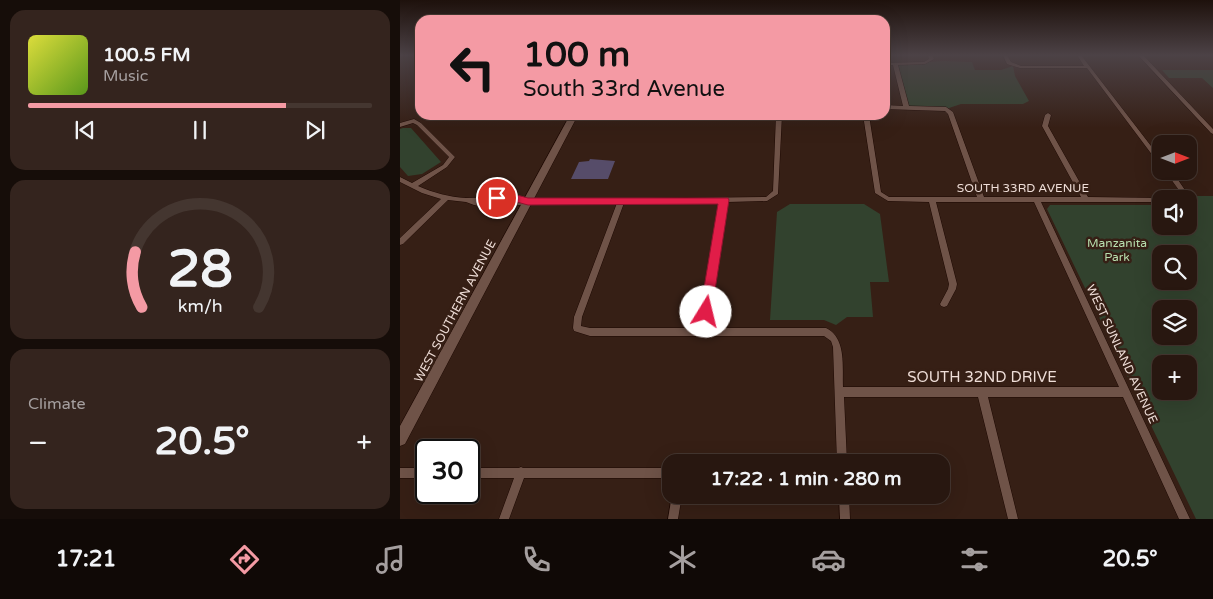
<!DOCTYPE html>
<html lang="en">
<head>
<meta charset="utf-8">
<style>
  body { margin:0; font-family:"Varela Round",sans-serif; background:#34241e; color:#f1f3f6; height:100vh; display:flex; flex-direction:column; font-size:19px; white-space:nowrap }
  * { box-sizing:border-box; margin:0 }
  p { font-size:16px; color:#a59f9f }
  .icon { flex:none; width:28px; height:28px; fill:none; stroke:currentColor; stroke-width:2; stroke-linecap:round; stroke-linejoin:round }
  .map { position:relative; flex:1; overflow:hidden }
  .sheet { display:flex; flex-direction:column; gap:10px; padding:10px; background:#160d09; width:400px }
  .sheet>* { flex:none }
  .top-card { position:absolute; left:15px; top:15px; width:475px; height:105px; border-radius:15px; box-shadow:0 5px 20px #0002,0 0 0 1px #443630; background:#f49aa4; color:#111; overflow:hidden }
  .needle { width:32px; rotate:90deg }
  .buttons { position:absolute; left:752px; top:135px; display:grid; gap:10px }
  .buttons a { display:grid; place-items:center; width:45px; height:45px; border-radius:10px; background:#281710; box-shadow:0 5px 20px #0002,0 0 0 1px #443630; font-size:25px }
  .speed { position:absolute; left:15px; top:439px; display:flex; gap:10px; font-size:25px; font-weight:700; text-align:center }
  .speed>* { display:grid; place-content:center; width:65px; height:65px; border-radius:50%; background:#281710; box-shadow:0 5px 20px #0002,0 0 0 1px #443630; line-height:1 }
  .speed .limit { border:2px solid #111; border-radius:8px; background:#fff; color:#111 }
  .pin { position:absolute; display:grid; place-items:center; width:42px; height:42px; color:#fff; margin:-21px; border:2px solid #fff; border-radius:50%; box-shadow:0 1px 5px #0007 }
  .me { position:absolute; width:55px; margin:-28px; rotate:9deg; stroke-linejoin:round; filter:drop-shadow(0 0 4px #0008) }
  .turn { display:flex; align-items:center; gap:18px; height:105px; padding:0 25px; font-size:22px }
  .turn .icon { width:65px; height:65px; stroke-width:2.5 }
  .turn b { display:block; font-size:35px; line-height:42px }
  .big { font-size:38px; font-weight:700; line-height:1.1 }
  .sheet .card { flex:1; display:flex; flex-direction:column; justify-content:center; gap:8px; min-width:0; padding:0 18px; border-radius:15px; background:#34241e }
  .sheet .dial { align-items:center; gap:0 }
  .dial svg { height:130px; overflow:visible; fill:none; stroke:#443630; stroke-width:7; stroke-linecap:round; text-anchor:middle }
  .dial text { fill:#f1f3f6; stroke:none }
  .song { display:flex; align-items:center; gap:15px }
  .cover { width:60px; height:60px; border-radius:8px; background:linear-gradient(135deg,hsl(60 70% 55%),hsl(90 70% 35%)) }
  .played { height:5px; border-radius:2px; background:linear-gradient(90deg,#f49aa4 75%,#443630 75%) }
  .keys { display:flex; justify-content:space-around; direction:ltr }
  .heat { display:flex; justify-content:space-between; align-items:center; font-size:28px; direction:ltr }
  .trip { position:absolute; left:262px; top:454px; width:288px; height:50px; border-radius:15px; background:#281710; box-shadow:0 5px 20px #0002,0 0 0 1px #443630; font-weight:700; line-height:50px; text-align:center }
  .dock { display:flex; height:80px; justify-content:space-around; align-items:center; background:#100906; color:#a59f9f }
  .dock .icon { width:35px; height:35px }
  .dock .active { color:#f49aa4 }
  .dock b { font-size:22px; color:#f1f3f6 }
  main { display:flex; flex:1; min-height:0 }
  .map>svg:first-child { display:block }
  .green { fill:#32422e; fill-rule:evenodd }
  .building { fill:#564c69 }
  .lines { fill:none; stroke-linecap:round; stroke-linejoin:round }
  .street-casing { stroke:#1d0802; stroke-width:1 }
  .secondary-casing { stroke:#1d0802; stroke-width:1 }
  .street { fill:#6f5348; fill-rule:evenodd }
  .secondary { fill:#6f5348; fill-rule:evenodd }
  .route { fill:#e11d48; stroke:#92132f }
  .labels { text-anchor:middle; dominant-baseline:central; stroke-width:5; stroke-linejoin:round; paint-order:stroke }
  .street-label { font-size:12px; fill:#efded8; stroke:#361f15 }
  .park-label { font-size:12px; fill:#b8dfae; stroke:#361f15 }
  .near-street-label { font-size:15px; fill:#efded8; stroke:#361f15 }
</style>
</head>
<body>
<main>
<section class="sheet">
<div class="card">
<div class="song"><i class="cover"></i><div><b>100.5 FM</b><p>Music</p></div></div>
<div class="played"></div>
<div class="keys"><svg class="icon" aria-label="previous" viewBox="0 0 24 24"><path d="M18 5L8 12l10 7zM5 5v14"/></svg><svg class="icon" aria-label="pause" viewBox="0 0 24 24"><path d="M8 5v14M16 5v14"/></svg><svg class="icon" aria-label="next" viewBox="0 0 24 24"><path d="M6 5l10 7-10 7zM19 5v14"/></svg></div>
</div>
<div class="card dial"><svg viewBox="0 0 100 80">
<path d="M14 69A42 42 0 1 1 86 69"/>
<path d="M14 69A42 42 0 0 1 10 35" stroke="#f49aa4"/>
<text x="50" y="56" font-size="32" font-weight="700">28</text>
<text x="50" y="72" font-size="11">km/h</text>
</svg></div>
<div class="card"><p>Climate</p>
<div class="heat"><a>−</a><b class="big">20.5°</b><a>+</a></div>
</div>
</section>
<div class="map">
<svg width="813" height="519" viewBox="0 0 813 519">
  <rect width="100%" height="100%" fill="#361f15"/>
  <g class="green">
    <polygon points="544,61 572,62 575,70 601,70 613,66 615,76 629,101 623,104 561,104 546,109 506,107 495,64"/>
    <polygon points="813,70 813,88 802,78 769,78 762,70"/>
    <polygon points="3,128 11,128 41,162 22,174 8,176 0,167 0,129"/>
    <path d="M791 196H813V519H796L647 209 650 205H761V226H789ZM761 254H789V281H761ZM761 309H789V336H761ZM761 364H789V391H761Z"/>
    <polygon points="390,204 464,204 480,214 489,282 470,282 473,317 447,317 436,325 424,320 370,320 377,212"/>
  </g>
  <polygon class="building" points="190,159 215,161 208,179 171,179 179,162 189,161"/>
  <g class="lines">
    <defs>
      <g id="street">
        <path d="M528 55H532L534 59 525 64 498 65 509 106 546 107 553 112 584 197H681L642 126 645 115 648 113 651 115 648 126 688 197 761 198 764 199H761V202H641L790 519H779L723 397H588L618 519H608L578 397H444L447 462H437L433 347 431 341 424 336H190L174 331 173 328 174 317 217 203 127 204 105 207 89 208 74 205 66 202 48 200 3 244 0 245V238L41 199 22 193 0 182V177L12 183 43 165 49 157 17 125 13 123 0 127V123L14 119 21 123 55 157 47 167 18 186C34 193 49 197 66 198 87 198 108 193 129 200L366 197 373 191 376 115H382L378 194 367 201 327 202 308 328H426C447 338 442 368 443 387H719L634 202H536L557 284 556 289 547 306 544 307 541 306 540 304 548 289 549 284 529 202 488 201 475 193 463 115H469L481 192 489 197H577L548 114 545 111 485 109V105L503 106 493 65H485V63L524 62 529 59ZM104 200 116 201 97 203 80 202ZM320 202 299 328H190L181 326 182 317 224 203Z"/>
        <polygon points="603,55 607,55 611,62 621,66 684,66 677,55 681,55 761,159 761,165 759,164 687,68 620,68 607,64"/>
        <polygon points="738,55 743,55 813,129 813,134 811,133"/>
        <polygon points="765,171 772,171 787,193 786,199 778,199 780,197 781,193"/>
        <polygon points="121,467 123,468 271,468 271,478 124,478 109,519 99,519 114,478 69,478 69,468 119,468"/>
        <rect x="0" y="468" width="26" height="10"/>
        <polygon points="272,495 282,495 278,519 268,519"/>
        <polygon points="439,495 449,495 450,519 440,519"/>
      </g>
      <polygon id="secondary" points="170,115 178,115 5,444 0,446 0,426"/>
    </defs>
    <use href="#street" class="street-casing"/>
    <use href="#secondary" class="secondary-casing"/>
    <use href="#street" class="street"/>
    <use href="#secondary" class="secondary"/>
  </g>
  <linearGradient id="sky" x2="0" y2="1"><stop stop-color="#1e110c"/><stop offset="0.43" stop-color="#4c4246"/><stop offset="1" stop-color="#4c4246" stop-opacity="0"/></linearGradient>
  <rect width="813" height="128" fill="url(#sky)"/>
  <polygon class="route" points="97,194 113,194 128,198 328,198 329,200 311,316 306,318 300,312 318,204 128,205 113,201 94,200 94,195"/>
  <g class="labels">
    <g class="street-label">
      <text x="623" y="188">SOUTH 33RD AVENUE</text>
      <text transform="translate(55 311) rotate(-62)">WEST SOUTHERN AVENUE</text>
      <text transform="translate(722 354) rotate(65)">WEST SUNLAND AVENUE</text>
    </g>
    <g class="park-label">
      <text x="717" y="243">Manzanita<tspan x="717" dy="14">Park</tspan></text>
    </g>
    <g class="near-street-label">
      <text x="582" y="377">SOUTH 32ND DRIVE</text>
    </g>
  </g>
</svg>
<div class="buttons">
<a><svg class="needle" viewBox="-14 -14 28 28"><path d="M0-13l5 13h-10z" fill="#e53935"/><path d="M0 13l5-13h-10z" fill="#a59f9f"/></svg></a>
<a><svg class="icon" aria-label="sound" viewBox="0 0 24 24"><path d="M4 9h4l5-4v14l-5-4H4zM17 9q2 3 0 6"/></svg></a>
<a><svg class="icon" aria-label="search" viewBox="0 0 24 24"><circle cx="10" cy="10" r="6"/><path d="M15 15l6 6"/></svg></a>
<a><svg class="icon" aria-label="layers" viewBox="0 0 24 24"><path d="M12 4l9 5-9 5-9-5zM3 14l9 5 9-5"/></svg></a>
<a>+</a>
</div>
<div class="speed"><div class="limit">30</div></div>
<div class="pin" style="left:97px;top:198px;background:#d93025"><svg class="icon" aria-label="arrive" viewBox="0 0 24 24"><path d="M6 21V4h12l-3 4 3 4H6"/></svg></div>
<svg class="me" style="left:306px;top:312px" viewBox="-20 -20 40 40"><circle r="19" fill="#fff"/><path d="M0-13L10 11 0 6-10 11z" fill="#e11d48"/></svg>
<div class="trip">17:22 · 1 min · 280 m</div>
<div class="top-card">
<div class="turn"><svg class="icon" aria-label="left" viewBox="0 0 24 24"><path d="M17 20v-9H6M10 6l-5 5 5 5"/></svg><div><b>100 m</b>South 33rd Avenue</div></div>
</div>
</div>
</main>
<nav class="dock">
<b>17:21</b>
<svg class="icon active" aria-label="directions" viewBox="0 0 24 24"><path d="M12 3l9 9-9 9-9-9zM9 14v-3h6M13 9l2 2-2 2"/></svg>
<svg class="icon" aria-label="music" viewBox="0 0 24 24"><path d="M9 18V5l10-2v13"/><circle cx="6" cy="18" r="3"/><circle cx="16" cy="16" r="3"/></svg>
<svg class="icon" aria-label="phone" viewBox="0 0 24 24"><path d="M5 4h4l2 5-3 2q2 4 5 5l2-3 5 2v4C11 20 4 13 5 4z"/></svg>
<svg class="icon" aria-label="climate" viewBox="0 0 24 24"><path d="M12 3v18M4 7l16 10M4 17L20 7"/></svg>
<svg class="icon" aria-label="car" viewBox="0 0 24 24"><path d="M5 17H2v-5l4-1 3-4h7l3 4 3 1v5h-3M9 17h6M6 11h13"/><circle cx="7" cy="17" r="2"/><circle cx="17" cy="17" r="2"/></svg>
<svg class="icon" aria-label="filters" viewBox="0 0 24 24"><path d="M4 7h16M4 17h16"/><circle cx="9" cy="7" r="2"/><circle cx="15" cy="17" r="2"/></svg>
<b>20.5°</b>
</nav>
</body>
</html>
